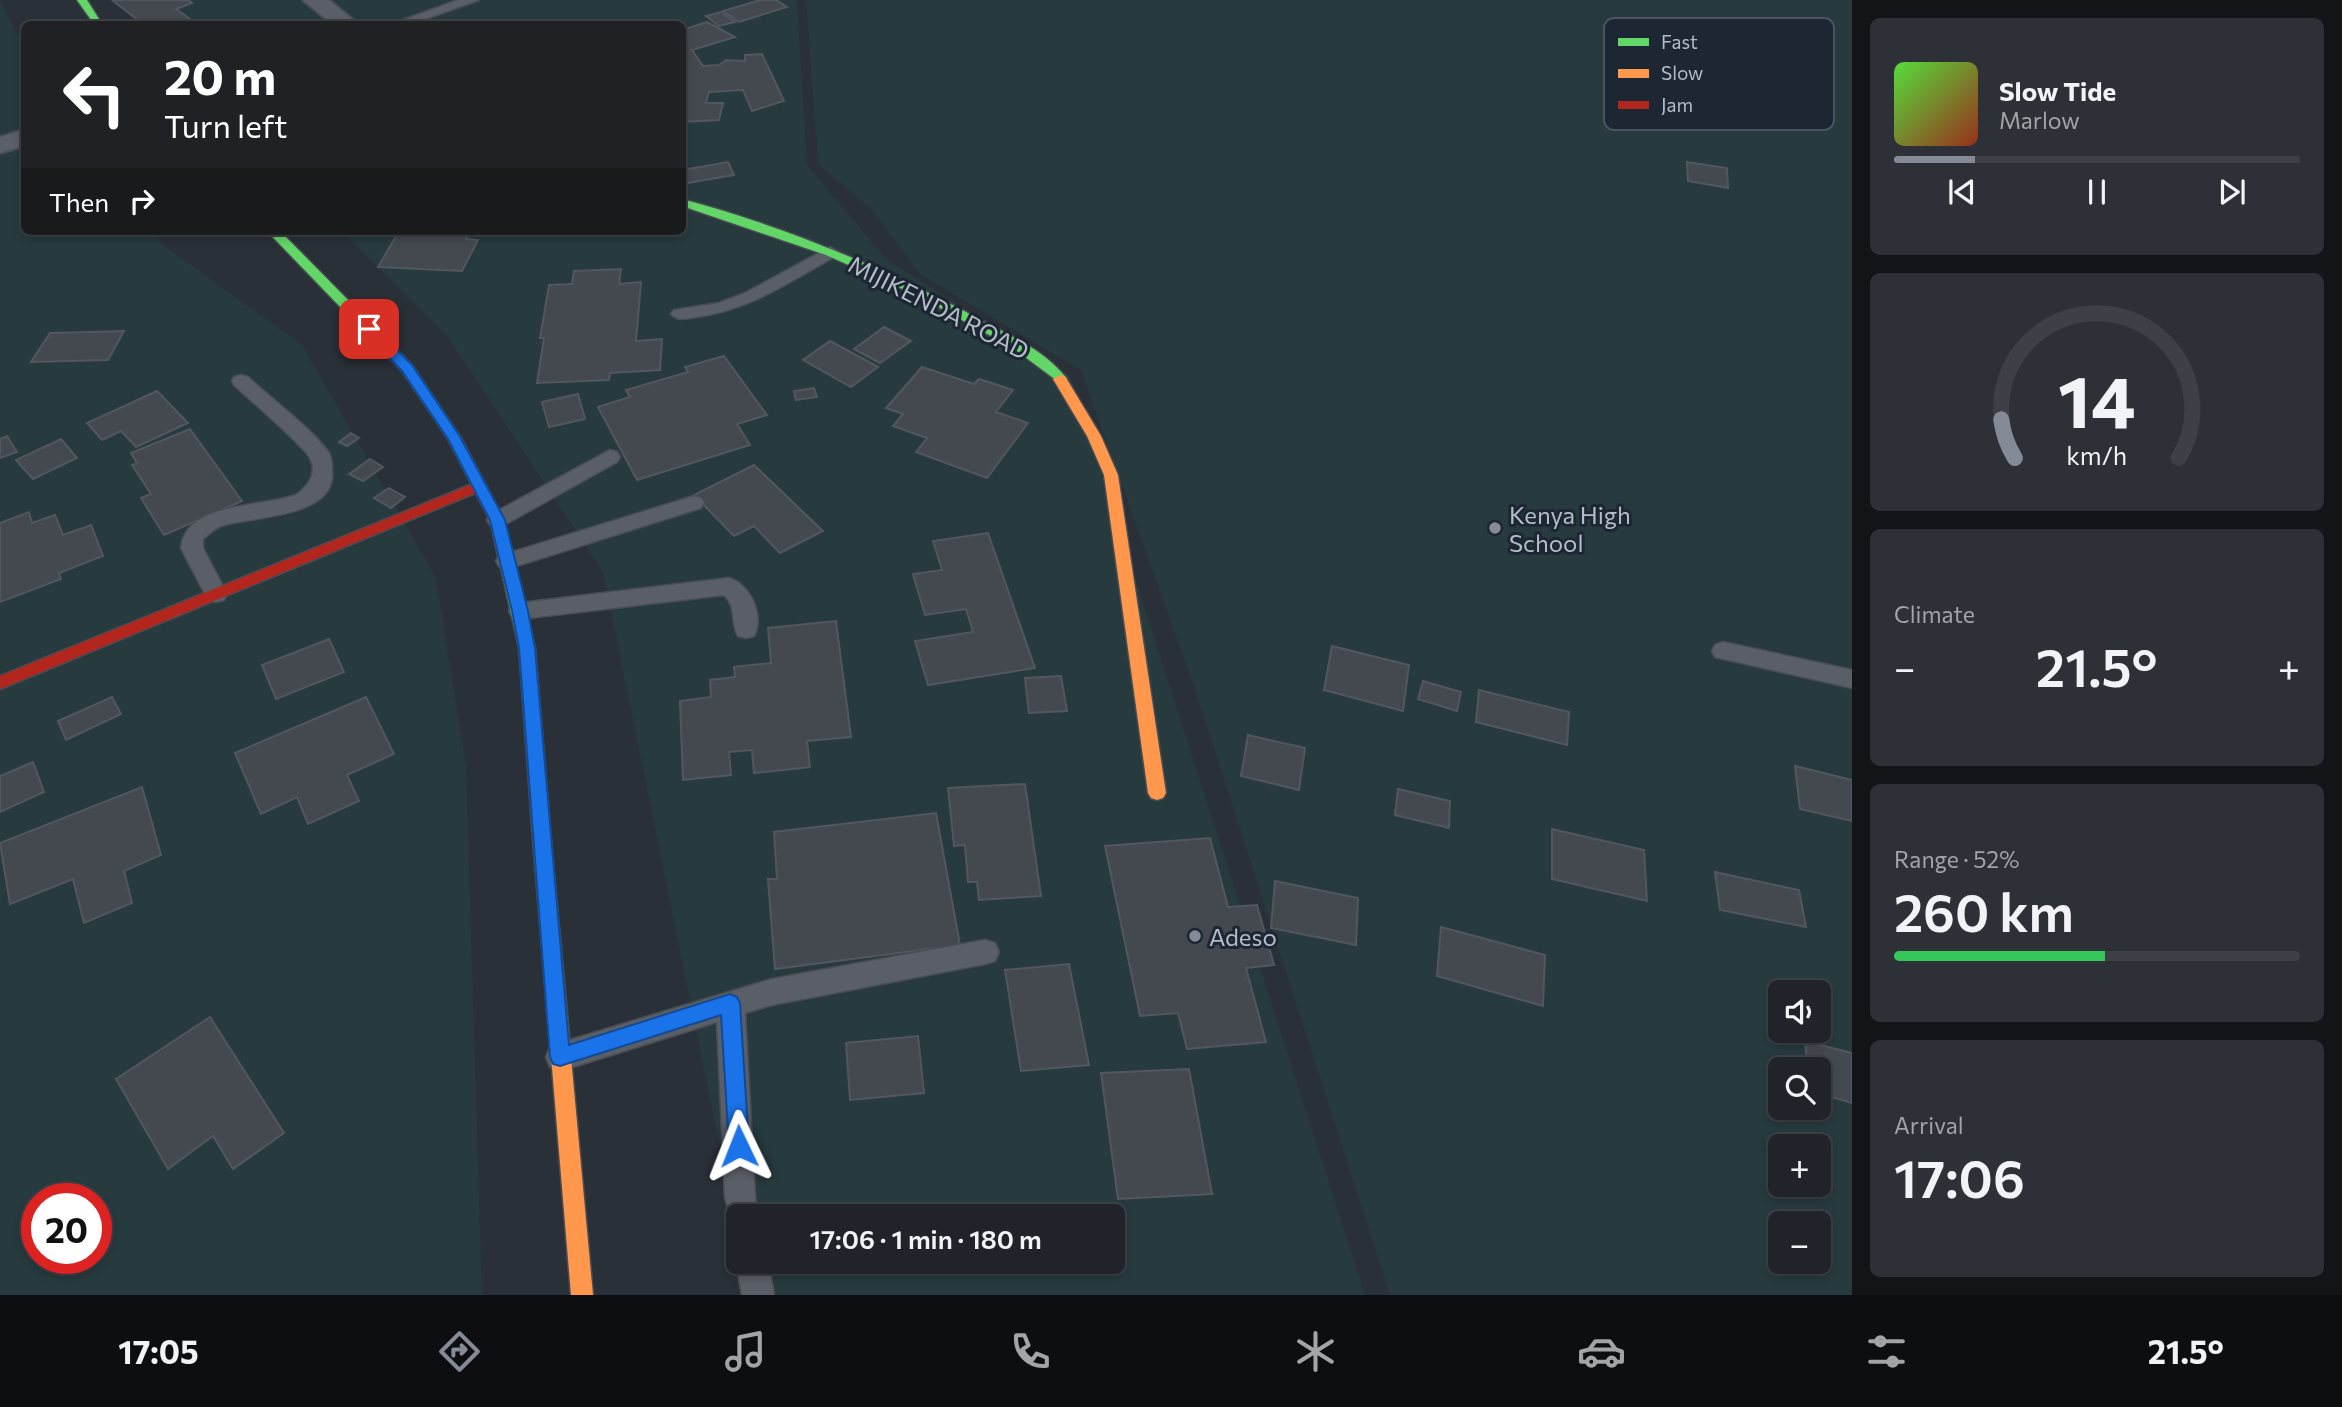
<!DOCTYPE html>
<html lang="en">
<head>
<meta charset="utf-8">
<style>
  body { margin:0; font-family:Commissioner,sans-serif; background:#2d3036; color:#f1f3f6; height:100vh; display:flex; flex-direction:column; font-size:26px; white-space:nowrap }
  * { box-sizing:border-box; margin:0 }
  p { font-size:23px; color:#a2a4a8 }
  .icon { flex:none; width:38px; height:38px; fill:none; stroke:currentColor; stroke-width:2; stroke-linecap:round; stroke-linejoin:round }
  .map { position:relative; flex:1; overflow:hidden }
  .panel { display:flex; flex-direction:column; gap:18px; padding:18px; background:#121417; width:490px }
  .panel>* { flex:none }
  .top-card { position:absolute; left:21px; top:21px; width:665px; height:214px; border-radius:10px; box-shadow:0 4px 10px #0003,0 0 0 2px #3d4147; background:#202124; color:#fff; overflow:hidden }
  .buttons { position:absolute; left:1768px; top:980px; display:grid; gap:14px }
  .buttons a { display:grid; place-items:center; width:63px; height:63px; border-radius:10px; background:#20242a; box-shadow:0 4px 10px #0003,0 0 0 2px #3d4147; font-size:35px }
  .speed { position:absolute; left:21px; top:1183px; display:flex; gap:14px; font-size:35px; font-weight:700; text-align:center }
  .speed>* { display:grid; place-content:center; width:91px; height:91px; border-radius:50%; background:#20242a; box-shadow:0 4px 10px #0003,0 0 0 2px #3d4147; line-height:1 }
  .speed .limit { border:10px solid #d22; background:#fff; color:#111 }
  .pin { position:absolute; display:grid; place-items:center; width:60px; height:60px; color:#fff; margin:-30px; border-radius:14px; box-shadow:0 4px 10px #0006 }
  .me { position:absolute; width:77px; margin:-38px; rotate:358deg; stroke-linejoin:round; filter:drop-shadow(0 0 5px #0008) }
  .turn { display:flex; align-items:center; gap:24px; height:147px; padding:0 28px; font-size:32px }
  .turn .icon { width:91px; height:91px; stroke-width:2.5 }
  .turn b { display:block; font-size:49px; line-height:60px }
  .then { display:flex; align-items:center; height:66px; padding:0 28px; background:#0003; gap:14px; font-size:26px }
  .big { font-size:52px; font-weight:600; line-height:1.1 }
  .panel .tile { flex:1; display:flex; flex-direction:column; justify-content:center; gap:10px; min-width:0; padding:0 24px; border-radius:10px; background:#2d3036 }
  .panel .dial { align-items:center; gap:0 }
  .dial svg { height:182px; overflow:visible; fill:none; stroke:#3d4147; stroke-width:7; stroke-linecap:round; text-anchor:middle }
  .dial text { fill:#f1f3f6; stroke:none }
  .song { display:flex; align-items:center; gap:21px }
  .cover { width:84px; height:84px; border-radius:10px; background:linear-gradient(135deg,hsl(110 70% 55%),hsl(10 70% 35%)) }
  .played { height:7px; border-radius:4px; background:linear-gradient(90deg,#848b96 20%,#3d4147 20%) }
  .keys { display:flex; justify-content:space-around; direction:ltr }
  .heat { display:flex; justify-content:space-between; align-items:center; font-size:38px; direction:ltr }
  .charge { height:10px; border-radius:5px; background:linear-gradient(90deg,#34c759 52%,#3d4147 0) }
  .trip { position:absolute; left:726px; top:1204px; width:399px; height:70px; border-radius:10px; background:#20242a; box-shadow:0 4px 10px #0003,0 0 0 2px #3d4147; font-weight:600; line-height:70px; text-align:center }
  .tabs { display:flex; height:112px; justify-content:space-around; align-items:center; background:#0d0e11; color:#a2a4a8 }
  .tabs .icon { width:49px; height:49px }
  .tabs .current { color:#848b96 }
  .tabs b { font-size:32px; color:#f1f3f6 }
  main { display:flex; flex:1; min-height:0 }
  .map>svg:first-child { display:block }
  .green { fill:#273a3e; fill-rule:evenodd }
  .building { fill:#444950; stroke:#52575f; stroke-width:2 }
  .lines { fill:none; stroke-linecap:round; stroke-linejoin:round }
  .lane-casing { stroke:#484c53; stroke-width:3 }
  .street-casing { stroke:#484c53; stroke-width:4 }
  .fast-casing { stroke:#484c53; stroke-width:3 }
  .slow-casing { stroke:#484c53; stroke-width:3 }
  .jam-casing { stroke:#484c53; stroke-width:3 }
  .lane { fill:#5a5e66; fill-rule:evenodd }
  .street { fill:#5a5e66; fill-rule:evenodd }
  .fast { fill:#63d668; fill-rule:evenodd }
  .slow { fill:#ff974d; fill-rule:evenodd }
  .jam { fill:#b3261e; fill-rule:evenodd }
  .route { fill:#1a73e8; stroke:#114b97; stroke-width:2 }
  .poi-dot { fill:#848b96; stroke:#1d2633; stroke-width:2.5 }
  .labels { text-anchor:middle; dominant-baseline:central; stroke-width:6; stroke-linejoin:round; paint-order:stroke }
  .street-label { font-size:24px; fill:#b4bcc9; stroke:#1d2633 }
  .poi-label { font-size:24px; fill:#b4bcc9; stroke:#1d2633; text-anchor:start }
  .key { fill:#1d2633; stroke:#4a5360; stroke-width:2 }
  .key-label { font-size:19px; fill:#b4bcc9 }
</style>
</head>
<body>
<main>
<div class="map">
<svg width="1852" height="1295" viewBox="0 0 1852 1295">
  <rect width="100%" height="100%" fill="#2a3038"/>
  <g class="green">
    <polygon points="145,0 797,0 807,165 887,260 1070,375 1365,1295 751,1295 744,1262 1113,1262 1113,1216 738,1216 738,1236 603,572 448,337 341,231 682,231 682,24 164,24"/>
    <path d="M806 0H1852V1295H1390L1194 686 1081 370 920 274 872 210 818 164ZM1780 992H1818V1031H1780ZM1780 1069H1818V1108H1780ZM1780 1146H1818V1185H1780ZM1780 1223H1818V1262H1780Z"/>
    <path d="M0 1 24 49V231H153L163 245 302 345 436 578 466 766 482 1295H0ZM37 1199H96V1258H37Z"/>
  </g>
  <g class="building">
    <polygon points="112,0 188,0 192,3 176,9 193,21 182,24 129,24 139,21"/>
    <polygon points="760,0 776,0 787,7 739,22 723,11"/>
    <polygon points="721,12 735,22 719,26 706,16"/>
    <polygon points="707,22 735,37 692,50 703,66 719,65 726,60 745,61 745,55 762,54 784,101 752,111 743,90 709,92 706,103 723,103 719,120 682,122 682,30"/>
    <polygon points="728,162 734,175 682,184 682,170"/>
    <polygon points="1687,162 1727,168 1728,188 1688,181"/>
    <polygon points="399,231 470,231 466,239 478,240 462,271 378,267"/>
    <polygon points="621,269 619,284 641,282 636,341 662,339 660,370 610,373 609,380 537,383 544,338 540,338 549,285 572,284 574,271"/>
    <polygon points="884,327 911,341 880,363 854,349"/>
    <polygon points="124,331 108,360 31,362 50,333"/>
    <polygon points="830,341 878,367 851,387 803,360"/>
    <polygon points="724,356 767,415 737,424 750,445 637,480 598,407 630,397 626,390 688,372 685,367"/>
    <polygon points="922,367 974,384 979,379 1013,390 996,412 1028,423 987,478 916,452 927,438 893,426 903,414 886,408"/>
    <polygon points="814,388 817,397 796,400 794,391"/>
    <polygon points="157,391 188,423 136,447 121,431 102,440 87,423"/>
    <polygon points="578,394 585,419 549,427 542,402"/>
    <polygon points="190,429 242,501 164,535 141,498 151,494 132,465 137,463 131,453"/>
    <polygon points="351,433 359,438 347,446 339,442"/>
    <polygon points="7,436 17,452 0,458 0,439"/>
    <polygon points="61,439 77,458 33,479 16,460"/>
    <polygon points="370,459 383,467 363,481 349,474"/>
    <polygon points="754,465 823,531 780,553 754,526 734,536 694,495"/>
    <polygon points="389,488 405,497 391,508 374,498"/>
    <polygon points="29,512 32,523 55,515 63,535 91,525 103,556 59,573 61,579 0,602 0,523"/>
    <polygon points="988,533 1035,668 928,685 915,641 973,632 966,609 925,615 913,574 942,570 933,541"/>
    <polygon points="836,621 851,737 807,741 810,767 754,773 752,750 729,752 731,775 683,780 680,701 711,697 710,680 735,677 734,667 771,663 768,628"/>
    <polygon points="329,639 344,672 276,699 262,665"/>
    <polygon points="1332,646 1409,665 1403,711 1324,690"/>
    <polygon points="1061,676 1067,711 1029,713 1025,678"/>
    <polygon points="1423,681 1461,692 1457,711 1418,699"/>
    <polygon points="1479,690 1569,712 1567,745 1476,722"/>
    <polygon points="112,697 121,714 66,740 58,721"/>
    <polygon points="366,697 394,754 347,775 359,801 308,824 297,797 261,814 235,753"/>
    <polygon points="1248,735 1305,748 1299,790 1241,776"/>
    <polygon points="33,762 44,792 0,812 0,776"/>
    <polygon points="1795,766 1852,780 1852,821 1800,809"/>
    <polygon points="1025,784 1041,896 979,900 977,882 968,882 965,845 954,846 948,788"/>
    <polygon points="142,787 161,855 124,871 132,903 84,923 73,879 10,904 0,843"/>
    <polygon points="1398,789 1450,801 1449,828 1395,815"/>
    <polygon points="936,813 960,945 775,969 768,879 777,879 774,832"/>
    <polygon points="1552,829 1644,850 1647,901 1552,879"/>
    <polygon points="1210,838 1228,907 1257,905 1274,965 1246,968 1266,1042 1187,1049 1178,1013 1140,1016 1105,846"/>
    <polygon points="1715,872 1799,890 1806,927 1720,910"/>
    <polygon points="1275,881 1358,898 1356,945 1271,928"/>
    <polygon points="1441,927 1545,955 1543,1006 1437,976"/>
    <polygon points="1069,964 1089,1065 1021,1071 1005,970"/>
    <polygon points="210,1017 284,1133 233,1169 213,1136 168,1169 116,1079"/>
    <polygon points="918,1036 924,1093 850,1100 846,1043"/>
    <polygon points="1805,1041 1852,1053 1852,1103 1818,1093 1818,1069 1808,1069"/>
    <polygon points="1189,1069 1212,1194 1118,1199 1101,1073"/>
  </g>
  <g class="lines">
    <defs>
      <g id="lane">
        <polygon points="458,0 479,0 411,24 392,24"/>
        <path d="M830 247 839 252 836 256C789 282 750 310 696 317 687 318 678 322 671 314L674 310 719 303 745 293Z"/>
        <path d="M241 375 248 377C273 400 306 424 327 450 332 456 332 464 332 471 337 519 249 516 221 526 214 529 209 534 203 539V548L227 594 224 600 216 602 208 600 181 548C185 502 262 507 296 495 308 486 318 474 310 458 305 447 247 397 234 385L232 381 234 377Z"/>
        <polygon points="610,450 617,452 620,457 617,462 504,525 497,527 490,525 487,520 490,515"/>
        <polygon points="694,496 701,498 704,503 701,508 507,569 499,566 496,561 499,556"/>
        <path d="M729 578C750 584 765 616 754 636L746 638 738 636C730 621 737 607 724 595L520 619 512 617 509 611 512 605 520 603Z"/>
        <polygon points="1723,642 1852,670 1852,688 1715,657 1712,651 1715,645"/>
        <polygon points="985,940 995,943 999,952 995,961 985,964 772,1005 745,1013 755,1197 759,1216 738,1216 738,1229 733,1227 725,1197 717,1022 560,1071 550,1067 546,1057 550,1047 560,1043 772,979"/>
        <polygon points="738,1257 738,1262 768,1262 774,1295 742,1295 736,1262"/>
      </g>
      <g id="street">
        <polygon points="303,0 329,0 358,24 332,24"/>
        <polygon points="24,130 24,146 0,153 0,137"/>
      </g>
      <g id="fast">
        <polygon points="77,0 87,0 102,24 94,24"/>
        <path d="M682 199C786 227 885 268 979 319 1010 336 1045 350 1067 379L1060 383 1013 348 916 295 826 255 682 206Z"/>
        <polygon points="267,231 280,231 412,365 461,438 504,520 535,648 552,852 549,857 543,860 537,857 534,852 519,648 490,520 448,439 402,371"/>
      </g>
      <g id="slow">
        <polygon points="1060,375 1065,376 1101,436 1118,475 1166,793 1163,798 1157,800 1151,798 1148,793 1104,475 1087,436 1053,379"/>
        <polygon points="543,844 549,847 552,852 593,1295 571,1295 534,852 537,847"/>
      </g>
      <polygon id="jam" points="480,481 487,486 485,489 0,689 0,676"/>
    </defs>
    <use href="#lane" class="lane-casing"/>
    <use href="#street" class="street-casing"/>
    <use href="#fast" class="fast-casing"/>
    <use href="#slow" class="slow-casing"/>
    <use href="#jam" class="jam-casing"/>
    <use href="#lane" class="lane"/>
    <use href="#street" class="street"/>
    <use href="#fast" class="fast"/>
    <use href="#slow" class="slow"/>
    <use href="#jam" class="jam"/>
  </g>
  <polygon class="route" points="369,325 373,326 412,365 459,435 505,520 528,611 535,648 569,1045 730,994 737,997 740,1003 749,1146 746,1153 739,1156 732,1153 729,1146 721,1015 560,1066 553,1064 550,1057 519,648 512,611 490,520 448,439 402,371 362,329"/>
  <g class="poi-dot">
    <circle cx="1495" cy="528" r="7"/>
    <circle cx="1195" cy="936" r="7"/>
  </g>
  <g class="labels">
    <g class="street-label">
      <text transform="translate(939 307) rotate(27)">MIJIKENDA ROAD</text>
    </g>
    <g class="poi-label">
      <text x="1509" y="514">Kenya High<tspan x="1509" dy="28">School</tspan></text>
      <text x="1209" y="936">Adeso</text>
    </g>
  </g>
  <rect x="1604" y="18" width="230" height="112" rx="10" class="key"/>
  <rect x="1618" y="38" width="31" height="8" fill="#63d668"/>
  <rect x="1618" y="69" width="31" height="9" fill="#ff974d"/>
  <rect x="1618" y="101" width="31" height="8" fill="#b3261e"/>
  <g class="key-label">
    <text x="1661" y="49">Fast</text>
    <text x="1661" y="80">Slow</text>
    <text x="1661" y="112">Jam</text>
  </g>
</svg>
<div class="buttons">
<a><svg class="icon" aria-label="sound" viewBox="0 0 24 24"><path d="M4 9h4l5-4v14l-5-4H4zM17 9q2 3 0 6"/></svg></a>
<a><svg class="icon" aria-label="search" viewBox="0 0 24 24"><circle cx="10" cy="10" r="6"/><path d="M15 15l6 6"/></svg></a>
<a>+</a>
<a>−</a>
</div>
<div class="speed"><div class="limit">20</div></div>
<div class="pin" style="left:369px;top:329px;background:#d93025"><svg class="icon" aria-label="arrive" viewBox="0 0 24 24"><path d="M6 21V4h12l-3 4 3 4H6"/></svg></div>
<svg class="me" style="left:739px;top:1146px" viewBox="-20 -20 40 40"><path d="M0-17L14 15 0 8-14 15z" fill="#1a73e8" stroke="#fff" stroke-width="4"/></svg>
<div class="trip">17:06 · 1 min · 180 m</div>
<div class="top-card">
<div class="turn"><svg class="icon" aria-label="left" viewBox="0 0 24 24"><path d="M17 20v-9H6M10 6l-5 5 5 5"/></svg><div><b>20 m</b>Turn left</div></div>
<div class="then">Then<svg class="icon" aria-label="right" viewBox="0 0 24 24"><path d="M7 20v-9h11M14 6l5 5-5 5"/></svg></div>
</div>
</div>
<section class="panel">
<div class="tile">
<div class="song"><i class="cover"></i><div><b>Slow Tide</b><p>Marlow</p></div></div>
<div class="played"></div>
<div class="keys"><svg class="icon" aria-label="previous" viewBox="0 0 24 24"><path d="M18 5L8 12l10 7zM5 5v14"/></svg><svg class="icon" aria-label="pause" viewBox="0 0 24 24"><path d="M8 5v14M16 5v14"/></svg><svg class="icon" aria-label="next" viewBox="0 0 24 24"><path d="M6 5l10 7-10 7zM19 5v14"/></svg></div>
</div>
<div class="tile dial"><svg viewBox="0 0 100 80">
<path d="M14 69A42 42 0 1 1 86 69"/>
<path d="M14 69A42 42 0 0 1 8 52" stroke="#848b96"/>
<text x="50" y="56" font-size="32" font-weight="700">14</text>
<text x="50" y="72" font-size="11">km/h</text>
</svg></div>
<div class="tile"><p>Climate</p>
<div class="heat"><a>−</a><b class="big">21.5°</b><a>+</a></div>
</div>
<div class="tile"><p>Range · 52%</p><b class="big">260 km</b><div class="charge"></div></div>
<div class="tile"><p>Arrival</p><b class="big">17:06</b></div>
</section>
</main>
<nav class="tabs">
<b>17:05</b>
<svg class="icon current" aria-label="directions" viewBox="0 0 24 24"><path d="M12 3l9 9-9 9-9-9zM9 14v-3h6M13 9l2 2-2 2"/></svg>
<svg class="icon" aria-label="music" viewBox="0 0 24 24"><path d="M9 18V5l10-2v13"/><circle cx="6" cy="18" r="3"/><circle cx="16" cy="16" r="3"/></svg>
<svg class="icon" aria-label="phone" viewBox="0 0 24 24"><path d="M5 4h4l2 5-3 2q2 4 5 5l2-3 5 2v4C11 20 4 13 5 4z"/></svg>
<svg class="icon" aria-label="climate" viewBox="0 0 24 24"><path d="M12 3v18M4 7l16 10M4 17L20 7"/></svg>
<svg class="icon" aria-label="car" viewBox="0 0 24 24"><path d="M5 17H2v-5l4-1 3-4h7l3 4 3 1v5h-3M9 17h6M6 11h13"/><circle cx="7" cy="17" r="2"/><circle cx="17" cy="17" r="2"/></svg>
<svg class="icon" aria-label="filters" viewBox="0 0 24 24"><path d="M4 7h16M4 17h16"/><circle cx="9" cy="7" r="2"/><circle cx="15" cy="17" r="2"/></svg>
<b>21.5°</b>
</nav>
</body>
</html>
